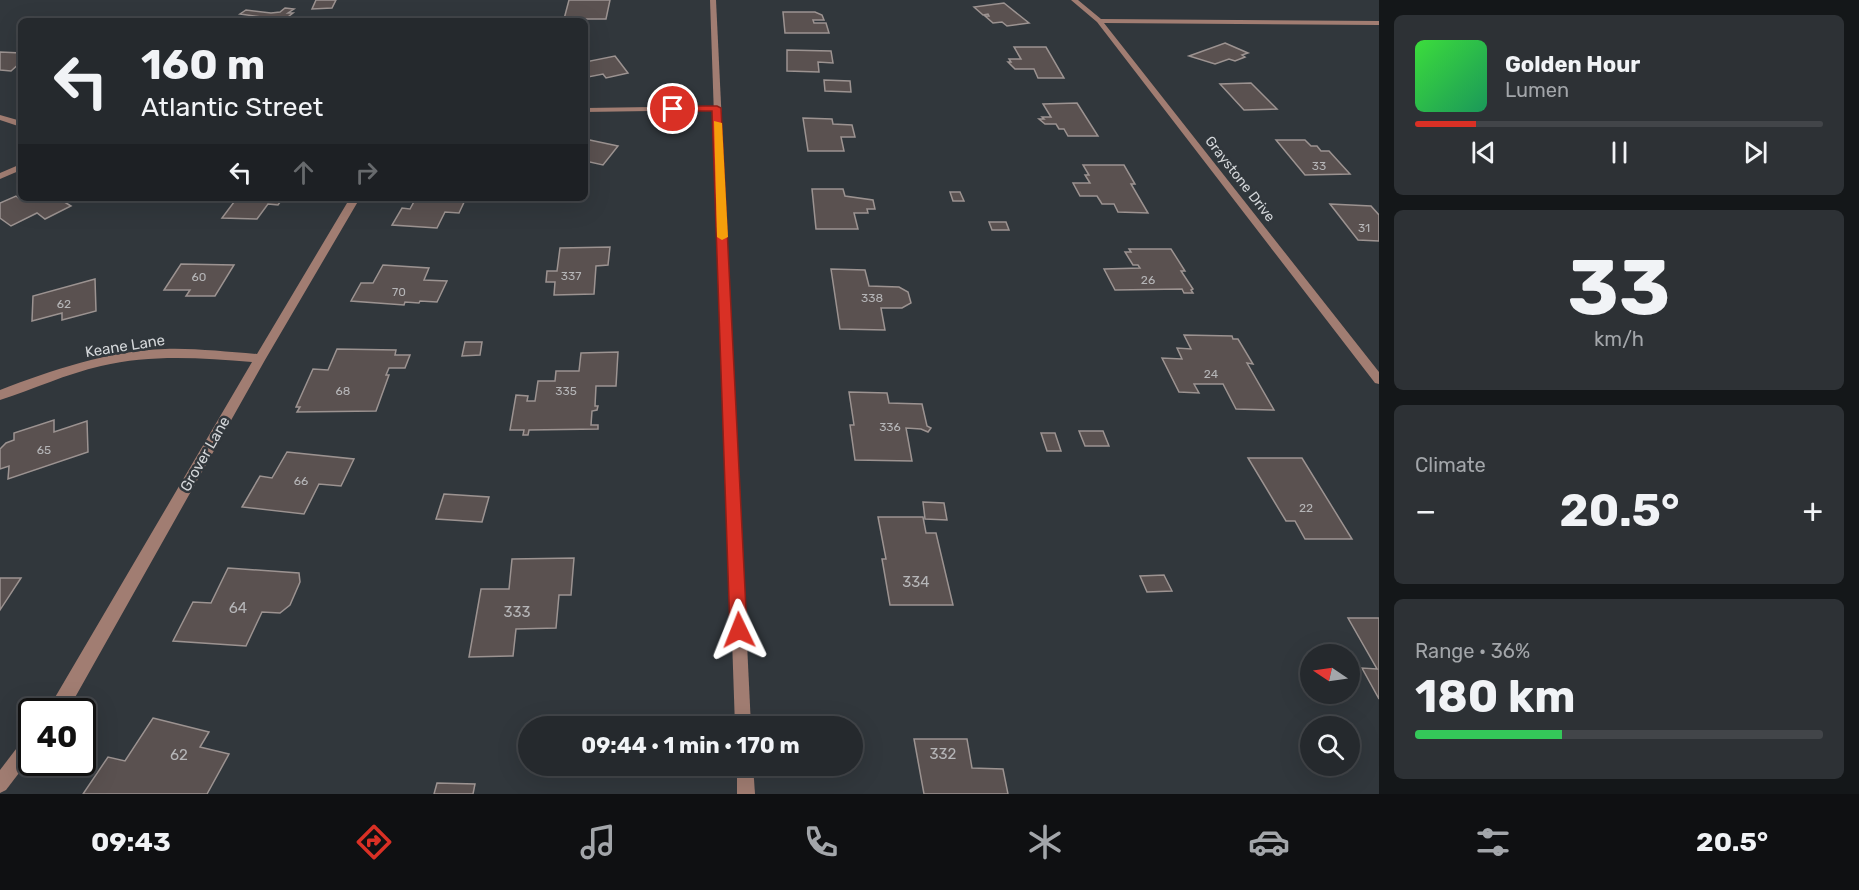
<!DOCTYPE html>
<html lang="en">
<head>
<meta charset="utf-8">
<style>
  body { margin:0; font-family:Rubik,sans-serif; background:#2d3135; color:#f1f3f6; height:100vh; display:flex; flex-direction:column; font-size:22px; white-space:nowrap }
  * { box-sizing:border-box; margin:0 }
  p { font-size:20px; color:#a3a6aa }
  .icon { flex:none; width:33px; height:33px; fill:none; stroke:currentColor; stroke-width:2; stroke-linecap:round; stroke-linejoin:round }
  .map { position:relative; flex:1; overflow:hidden }
  .side { display:flex; flex-direction:column; gap:15px; padding:15px; background:#141719; width:480px }
  .side>* { flex:none }
  .banner { position:absolute; left:18px; top:18px; width:570px; height:183px; border-radius:9px; box-shadow:0 6px 24px #0002,0 0 0 2px #424549; background:#25292d; color:#f1f3f6; overflow:hidden }
  .needle { width:39px; rotate:283deg }
  .buttons { position:absolute; left:1300px; top:644px; display:grid; gap:12px }
  .buttons a { display:grid; place-items:center; width:60px; height:60px; border-radius:50%; background:#25292d; box-shadow:0 6px 24px #0002,0 0 0 2px #424549; font-size:30px }
  .speed { position:absolute; left:18px; top:698px; display:flex; gap:12px; font-size:30px; font-weight:700; text-align:center }
  .speed>* { display:grid; place-content:center; width:78px; height:78px; border-radius:50%; background:#25292d; box-shadow:0 6px 24px #0002,0 0 0 2px #424549; line-height:1 }
  .speed .limit { border:3px solid #111; border-radius:9px; background:#fff; color:#111 }
  .pin { position:absolute; display:grid; place-items:center; width:51px; height:51px; color:#fff; margin:-26px; border:3px solid #fff; border-radius:50%; box-shadow:0 2px 6px #0007 }
  .me { position:absolute; width:66px; margin:-33px; rotate:358deg; stroke-linejoin:round; filter:drop-shadow(0 0 4px #0008) }
  .turn { display:flex; align-items:center; gap:21px; height:126px; padding:0 24px; font-size:27px }
  .turn .icon { width:78px; height:78px; stroke-width:2.5 }
  .turn b { display:block; font-size:42px; line-height:51px }
  .lanes { display:flex; align-items:center; height:57px; padding:0 24px; background:#0003; justify-content:center; gap:30px; direction:ltr }
  .lanes .off { opacity:.35 }
  .big { font-size:45px; font-weight:700; line-height:1.1 }
  .side .card { flex:1; display:flex; flex-direction:column; justify-content:center; gap:9px; min-width:0; padding:0 21px; border-radius:9px; background:#2d3135 }
  .side .dial { align-items:center; gap:0 }
  .dial b { font-size:78px; line-height:1 }
  .song { display:flex; align-items:center; gap:18px }
  .cover { width:72px; height:72px; border-radius:9px; background:linear-gradient(135deg,hsl(120 70% 55%),hsl(150 70% 35%)) }
  .played { height:6px; border-radius:3px; background:linear-gradient(90deg,#d93025 15%,#424549 15%) }
  .keys { display:flex; justify-content:space-around; direction:ltr }
  .heat { display:flex; justify-content:space-between; align-items:center; font-size:33px; direction:ltr }
  .charge { height:9px; border-radius:4px; background:linear-gradient(90deg,#34c759 36%,#424549 0) }
  .trip { position:absolute; left:518px; top:716px; width:345px; height:60px; border-radius:30px; background:#25292d; box-shadow:0 6px 24px #0002,0 0 0 2px #424549; font-weight:700; line-height:60px; text-align:center }
  .tabs { display:flex; height:96px; justify-content:space-around; align-items:center; background:#0f1012; color:#a3a6aa }
  .tabs .icon { width:42px; height:42px }
  .tabs .current { color:#d93025 }
  .tabs b { font-size:27px; color:#f1f3f6 }
  main { display:flex; flex:1; min-height:0 }
  .map>svg:first-child { display:block }
  .building { fill:#5a5150; stroke:#9c9391; stroke-width:1.5 }
  .lines { fill:none; stroke-linecap:round; stroke-linejoin:round }
  .minor { fill:#a17d72; fill-rule:evenodd }
  .tertiary { fill:#a17d72; fill-rule:evenodd }
  .route { fill:#d93025; stroke:#8d1f18; stroke-width:1.5 }
  .slow { fill:#f59e0b }
  .labels { text-anchor:middle; dominant-baseline:central; stroke-width:5; stroke-linejoin:round; paint-order:stroke }
  .number-label { font-size:12px; fill:#b5b5b7 }
  .far-street-label { font-size:14px; fill:#d3d6d9; stroke:#31373c }
  .street-label { font-size:15px; fill:#d3d6d9; stroke:#31373c }
  .near-number-label { font-size:15px; fill:#b5b5b7 }
</style>
</head>
<body>
<main>
<div class="map">
<svg width="1379" height="794" viewBox="0 0 1379 794">
  <rect width="100%" height="100%" fill="#31373c"/>
  <g class="building">
    <polygon points="316,0 336,0 332,8 312,9"/>
    <polygon points="569,0 610,0 606,19 564,19"/>
    <polygon points="1004,3 1029,23 1007,26 1002,22 993,23 985,16 989,16 988,14 983,15 974,7"/>
    <polygon points="285,8 294,9 288,13 293,13 284,20 240,14 246,10 271,13 280,12"/>
    <polygon points="783,12 815,12 822,15 824,20 813,20 814,23 826,23 829,33 785,33"/>
    <polygon points="1225,43 1248,53 1242,55 1245,57 1235,61 1229,59 1215,64 1189,56"/>
    <polygon points="1014,47 1046,47 1064,78 1038,78 1034,69 1015,69 1008,62 1011,62 1009,59 1021,59"/>
    <polygon points="787,50 831,51 833,63 818,62 819,72 787,71"/>
    <polygon points="0,52 21,53 21,62 11,71 0,70"/>
    <polygon points="615,56 628,73 606,78 603,74 588,77 585,74 585,62"/>
    <polygon points="824,80 850,81 851,92 825,91"/>
    <polygon points="1251,83 1277,109 1244,110 1220,84"/>
    <polygon points="1077,103 1098,136 1068,136 1064,129 1059,129 1056,124 1045,124 1039,119 1044,119 1042,117 1051,117 1043,104"/>
    <polygon points="803,118 832,119 833,124 852,125 855,137 841,137 844,151 808,151"/>
    <polygon points="585,139 618,146 603,165 585,161"/>
    <polygon points="1276,140 1305,140 1311,146 1317,146 1321,151 1329,151 1350,174 1305,175"/>
    <polygon points="1083,165 1124,165 1135,184 1131,184 1148,213 1118,212 1114,204 1102,204 1097,196 1080,196 1073,183 1090,183 1085,175 1089,175"/>
    <polygon points="812,189 843,189 845,196 873,200 875,209 867,209 868,213 854,213 858,229 816,229"/>
    <polygon points="950,192 960,192 964,201 953,201"/>
    <polygon points="16,196 21,200 58,198 71,206 45,219 37,213 11,226 0,218 0,203"/>
    <polygon points="237,198 283,198 278,205 268,204 257,219 222,218"/>
    <polygon points="416,198 466,198 459,213 445,212 437,228 392,225 402,208 410,209"/>
    <polygon points="1330,204 1371,206 1379,215 1379,241 1358,240"/>
    <polygon points="989,222 1006,222 1009,230 992,230"/>
    <polygon points="610,247 608,265 596,266 594,294 554,295 555,282 546,282 547,271 557,271 560,248"/>
    <polygon points="1129,249 1171,249 1185,271 1181,271 1193,289 1191,290 1193,293 1184,293 1182,289 1115,290 1104,269 1140,268 1138,265 1133,265 1125,252 1131,252"/>
    <polygon points="181,264 234,265 215,296 186,296 190,290 164,290"/>
    <polygon points="383,265 429,268 424,280 447,281 437,302 420,301 419,303 405,302 404,305 351,301 361,283 373,283"/>
    <polygon points="831,269 865,270 869,286 899,287 908,292 911,303 902,308 881,308 885,330 840,329"/>
    <polygon points="95,279 96,311 62,320 62,313 32,321 33,296"/>
    <polygon points="1184,335 1232,336 1233,339 1238,339 1253,364 1247,363 1274,410 1236,409 1223,384 1194,384 1199,393 1179,392 1162,358 1182,359 1177,348 1191,349"/>
    <polygon points="465,342 482,342 480,355 462,356"/>
    <polygon points="337,349 396,350 395,355 410,355 405,368 389,368 386,375 389,375 376,411 297,412 300,407 296,407 313,369 328,370"/>
    <polygon points="618,352 616,386 596,386 595,406 598,406 597,410 592,411 591,425 598,425 598,429 529,430 528,435 523,435 524,430 510,430 516,395 528,396 527,401 535,401 538,381 555,381 556,371 579,371 581,353"/>
    <polygon points="849,392 887,393 889,403 922,404 927,426 931,428 928,432 921,429 906,428 912,461 855,460 850,425 854,425"/>
    <polygon points="54,420 54,432 87,421 88,452 8,479 9,466 0,469 0,449 6,443 14,440 14,433"/>
    <polygon points="1079,431 1103,431 1109,446 1085,446"/>
    <polygon points="1041,433 1055,433 1061,451 1047,451"/>
    <polygon points="287,452 354,459 341,486 319,484 304,514 242,507 260,476 272,478"/>
    <polygon points="1248,458 1302,458 1352,539 1305,539 1295,521 1286,521"/>
    <polygon points="444,494 489,497 482,522 436,519"/>
    <polygon points="923,502 944,503 947,520 925,519"/>
    <polygon points="878,517 923,517 926,533 936,533 953,605 890,605 882,559 886,559"/>
    <polygon points="574,558 571,595 559,595 556,628 516,629 513,656 469,657 481,589 509,589 512,559"/>
    <polygon points="228,568 299,573 300,582 290,605 280,613 262,612 246,646 173,641 193,602 211,603"/>
    <polygon points="1164,575 1172,591 1147,592 1140,576"/>
    <polygon points="0,578 21,578 0,610"/>
    <polygon points="1348,618 1379,618 1379,699 1362,668 1377,669"/>
    <polygon points="153,718 209,732 200,747 229,754 207,794 83,794 108,757 125,761"/>
    <polygon points="914,739 967,739 972,768 1003,769 1008,794 924,794"/>
    <polygon points="437,783 475,784 473,794 434,794"/>
  </g>
  <g class="lines">
    <g class="minor">
      <polygon points="1071,0 1078,0 1101,19 1379,21 1379,25 1104,23 1379,372 1379,384 1375,383 1097,22"/>
      <polygon points="720,106 721,108 717,110 585,112 585,108"/>
      <polygon points="0,115 21,121 21,127 0,120"/>
      <polygon points="21,164 21,170 0,179 0,173"/>
      <path d="M350 198H360L265 360 73 701 65 711H47L252 362C201 358 152 354 101 366 66 374 34 389 0 400V390C52 370 108 351 165 349 195 348 226 352 257 354Z"/>
      <polygon points="32,734 32,756 6,790 0,793 0,770 26,736"/>
    </g>
    <g class="tertiary">
      <polygon points="710,0 716,0 751,726 735,726"/>
      <polygon points="737,765 753,765 755,794 737,794"/>
    </g>
  </g>
  <polygon class="route" points="673,106 717,106 721,108 747,630 745,636 739,638 733,636 730,630 712,111 669,111 669,107"/>
  <polygon class="slow" points="714,121 722,123 728,237 722,240 717,237"/>
  <g class="labels">
    <g class="number-label">
      <text x="1319" y="166">33</text>
      <text x="1364" y="228">31</text>
      <text x="571" y="276">337</text>
      <text x="199" y="277">60</text>
      <text x="1148" y="280">26</text>
      <text x="399" y="292">70</text>
      <text x="872" y="298">338</text>
      <text x="64" y="304">62</text>
      <text x="1211" y="374">24</text>
      <text x="343" y="391">68</text>
      <text x="566" y="391">335</text>
      <text x="890" y="427">336</text>
      <text x="44" y="450">65</text>
      <text x="301" y="481">66</text>
      <text x="1306" y="508">22</text>
    </g>
    <g class="far-street-label">
      <text transform="translate(1240 179) rotate(52)">Graystone Drive</text>
    </g>
    <g class="street-label">
      <text transform="translate(125 346) rotate(-9)">Keane Lane</text>
      <text transform="translate(205 454) rotate(-60)">Grover Lane</text>
    </g>
    <g class="near-number-label">
      <text x="916" y="582">334</text>
      <text x="238" y="608">64</text>
      <text x="517" y="612">333</text>
      <text x="943" y="754">332</text>
      <text x="179" y="755">62</text>
    </g>
  </g>
</svg>
<div class="buttons">
<a><svg class="needle" viewBox="-14 -14 28 28"><path d="M0-13l5 13h-10z" fill="#e53935"/><path d="M0 13l5-13h-10z" fill="#a3a6aa"/></svg></a>
<a><svg class="icon" aria-label="search" viewBox="0 0 24 24"><circle cx="10" cy="10" r="6"/><path d="M15 15l6 6"/></svg></a>
</div>
<div class="speed"><div class="limit">40</div></div>
<div class="pin" style="left:673px;top:109px;background:#d93025"><svg class="icon" aria-label="arrive" viewBox="0 0 24 24"><path d="M6 21V4h12l-3 4 3 4H6"/></svg></div>
<svg class="me" style="left:739px;top:630px" viewBox="-20 -20 40 40"><path d="M0-17L14 15 0 8-14 15z" fill="#d93025" stroke="#fff" stroke-width="4"/></svg>
<div class="trip">09:44 · 1 min · 170 m</div>
<div class="banner">
<div class="turn"><svg class="icon" aria-label="left" viewBox="0 0 24 24"><path d="M17 20v-9H6M10 6l-5 5 5 5"/></svg><div><b>160 m</b>Atlantic Street</div></div>
<div class="lanes"><svg class="icon" aria-label="left" viewBox="0 0 24 24"><path d="M17 20v-9H6M10 6l-5 5 5 5"/></svg><svg class="icon off" aria-label="ahead" viewBox="0 0 24 24"><path d="M12 20V5M6 11l6-6 6 6"/></svg><svg class="icon off" aria-label="right" viewBox="0 0 24 24"><path d="M7 20v-9h11M14 6l5 5-5 5"/></svg></div>
</div>
</div>
<section class="side">
<div class="card">
<div class="song"><i class="cover"></i><div><b>Golden Hour</b><p>Lumen</p></div></div>
<div class="played"></div>
<div class="keys"><svg class="icon" aria-label="previous" viewBox="0 0 24 24"><path d="M18 5L8 12l10 7zM5 5v14"/></svg><svg class="icon" aria-label="pause" viewBox="0 0 24 24"><path d="M8 5v14M16 5v14"/></svg><svg class="icon" aria-label="next" viewBox="0 0 24 24"><path d="M6 5l10 7-10 7zM19 5v14"/></svg></div>
</div>
<div class="card dial"><b>33</b><p>km/h</p></div>
<div class="card"><p>Climate</p>
<div class="heat"><a>−</a><b class="big">20.5°</b><a>+</a></div>
</div>
<div class="card"><p>Range · 36%</p><b class="big">180 km</b><div class="charge"></div></div>
</section>
</main>
<nav class="tabs">
<b>09:43</b>
<svg class="icon current" aria-label="directions" viewBox="0 0 24 24"><path d="M12 3l9 9-9 9-9-9zM9 14v-3h6M13 9l2 2-2 2"/></svg>
<svg class="icon" aria-label="music" viewBox="0 0 24 24"><path d="M9 18V5l10-2v13"/><circle cx="6" cy="18" r="3"/><circle cx="16" cy="16" r="3"/></svg>
<svg class="icon" aria-label="phone" viewBox="0 0 24 24"><path d="M5 4h4l2 5-3 2q2 4 5 5l2-3 5 2v4C11 20 4 13 5 4z"/></svg>
<svg class="icon" aria-label="climate" viewBox="0 0 24 24"><path d="M12 3v18M4 7l16 10M4 17L20 7"/></svg>
<svg class="icon" aria-label="car" viewBox="0 0 24 24"><path d="M5 17H2v-5l4-1 3-4h7l3 4 3 1v5h-3M9 17h6M6 11h13"/><circle cx="7" cy="17" r="2"/><circle cx="17" cy="17" r="2"/></svg>
<svg class="icon" aria-label="filters" viewBox="0 0 24 24"><path d="M4 7h16M4 17h16"/><circle cx="9" cy="7" r="2"/><circle cx="15" cy="17" r="2"/></svg>
<b>20.5°</b>
</nav>
</body>
</html>
